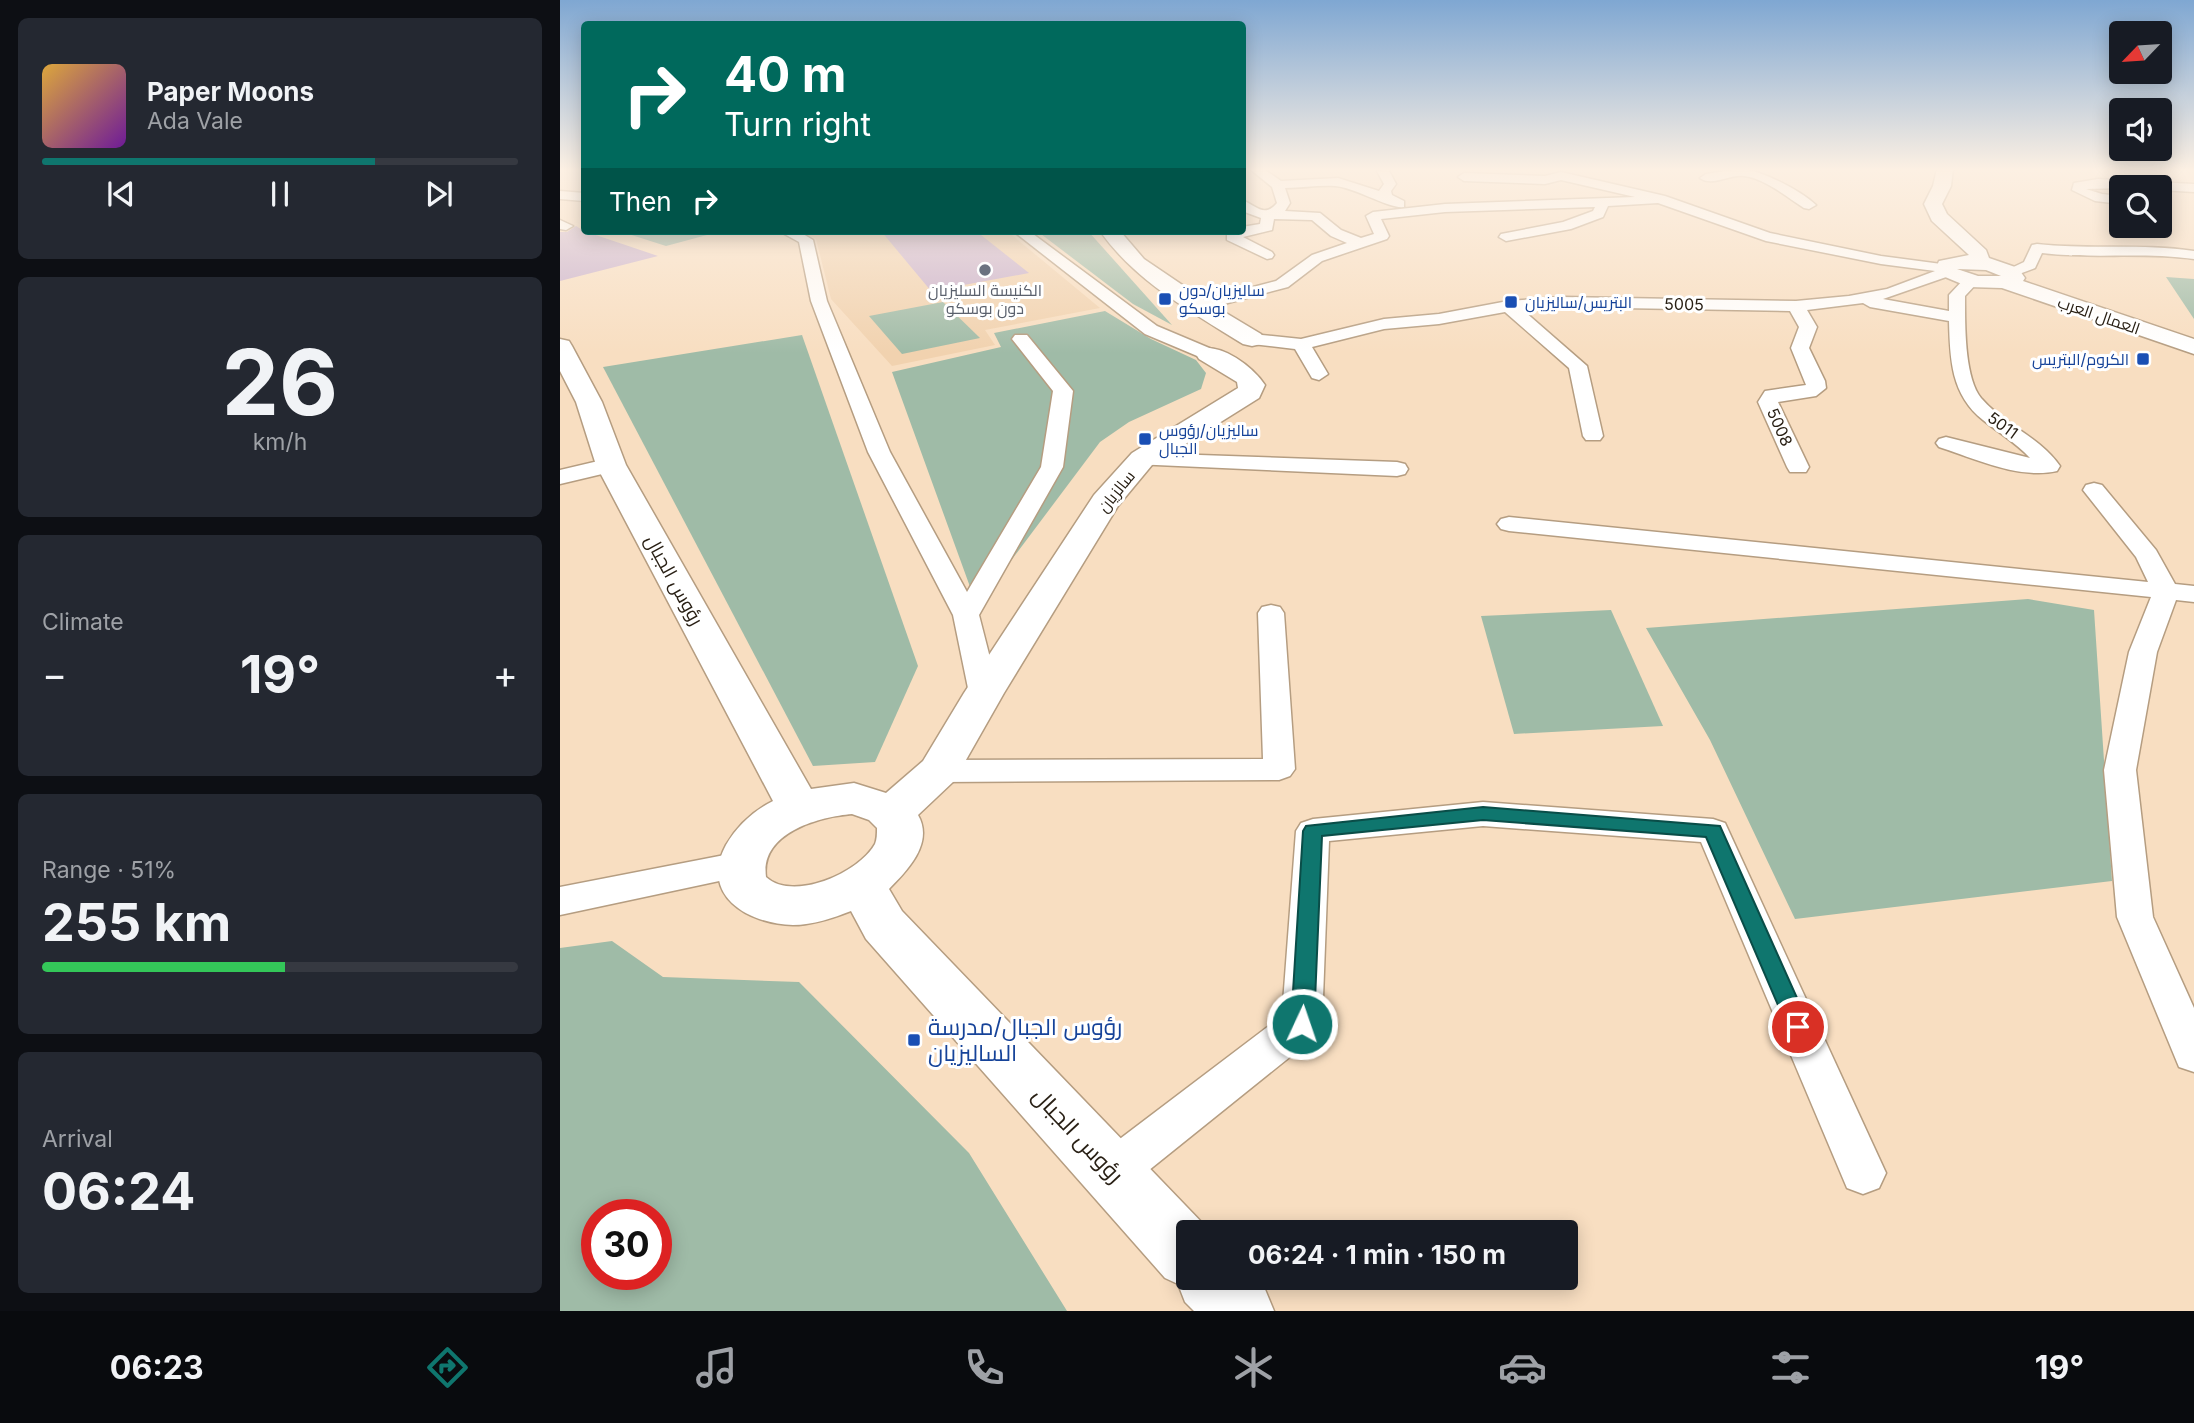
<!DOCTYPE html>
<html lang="en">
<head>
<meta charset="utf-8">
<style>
  body { margin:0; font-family:Inter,Cairo,sans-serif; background:#242831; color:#f1f3f6; height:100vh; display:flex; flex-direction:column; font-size:26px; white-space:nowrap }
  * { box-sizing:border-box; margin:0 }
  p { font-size:23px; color:#9ea1a6 }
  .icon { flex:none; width:38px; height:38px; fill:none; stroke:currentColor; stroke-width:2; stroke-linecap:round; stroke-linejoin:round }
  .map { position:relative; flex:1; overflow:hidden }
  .details { display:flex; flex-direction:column; gap:18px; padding:18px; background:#0d0f14; width:560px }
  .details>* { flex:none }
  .banner { position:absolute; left:21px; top:21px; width:665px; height:214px; border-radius:7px; box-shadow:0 4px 18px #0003; background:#00695c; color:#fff; overflow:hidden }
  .needle { width:46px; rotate:245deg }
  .buttons { position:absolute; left:1549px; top:21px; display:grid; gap:14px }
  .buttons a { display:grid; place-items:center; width:63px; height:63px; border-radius:7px; background:#171b24; box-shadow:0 4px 18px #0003; font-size:35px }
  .speed { position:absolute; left:21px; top:1199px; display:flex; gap:14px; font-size:35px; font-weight:700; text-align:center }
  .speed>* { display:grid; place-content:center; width:91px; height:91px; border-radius:50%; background:#171b24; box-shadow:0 4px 18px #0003; line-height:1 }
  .speed .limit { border:10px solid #d22; background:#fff; color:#111 }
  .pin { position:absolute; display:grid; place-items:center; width:60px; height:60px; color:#fff; margin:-30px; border:4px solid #fff; border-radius:50%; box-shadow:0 2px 7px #0007 }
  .me { position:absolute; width:77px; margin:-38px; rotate:3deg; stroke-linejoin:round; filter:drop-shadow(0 0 5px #0008) }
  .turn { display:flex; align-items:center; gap:24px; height:147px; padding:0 28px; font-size:32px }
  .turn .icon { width:91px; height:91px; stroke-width:2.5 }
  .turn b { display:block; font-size:49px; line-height:60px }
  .then { display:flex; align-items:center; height:66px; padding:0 28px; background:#0003; gap:14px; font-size:26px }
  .big { font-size:52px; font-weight:700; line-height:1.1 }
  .details .tile { flex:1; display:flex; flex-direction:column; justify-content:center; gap:10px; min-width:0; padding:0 24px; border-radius:10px; background:#242831 }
  .details .dial { align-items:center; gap:0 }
  .dial b { font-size:91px; line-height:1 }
  .song { display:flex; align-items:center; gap:21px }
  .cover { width:84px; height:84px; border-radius:10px; background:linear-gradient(135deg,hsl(40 70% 55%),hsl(280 70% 35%)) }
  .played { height:7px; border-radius:4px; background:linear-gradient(90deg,#0f766e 70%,#363941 70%) }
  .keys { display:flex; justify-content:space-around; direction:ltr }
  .heat { display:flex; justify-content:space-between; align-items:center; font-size:38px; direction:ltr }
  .charge { height:10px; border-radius:5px; background:linear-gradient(90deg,#34c759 51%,#363941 0) }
  .trip { position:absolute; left:616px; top:1220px; width:402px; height:70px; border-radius:7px; background:#171b24; box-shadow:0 4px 18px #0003; font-weight:700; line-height:70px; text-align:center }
  .dock { display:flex; height:112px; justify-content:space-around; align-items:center; background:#090b0e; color:#9ea1a6 }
  .dock .icon { width:49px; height:49px }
  .dock .on { color:#0f766e }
  .dock b { font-size:32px; color:#f1f3f6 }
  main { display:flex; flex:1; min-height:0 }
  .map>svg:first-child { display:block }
  .built { fill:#f1d2af }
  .green { fill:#9fbba7; fill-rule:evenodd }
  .building { fill:#c8b0cd }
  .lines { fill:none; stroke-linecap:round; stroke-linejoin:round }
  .street-casing { stroke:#b59d81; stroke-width:3 }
  .secondary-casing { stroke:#b59d81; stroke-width:3 }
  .street { fill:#fff; fill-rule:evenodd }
  .secondary { fill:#fff; fill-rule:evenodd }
  .route { fill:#0f766e; stroke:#0a4d48; stroke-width:2 }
  .worship-dot { fill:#6b7280; stroke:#fff; stroke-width:2.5 }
  .transit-dot { fill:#1a4fb4; stroke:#fff; stroke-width:2.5 }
  .labels { text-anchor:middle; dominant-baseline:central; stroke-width:6; stroke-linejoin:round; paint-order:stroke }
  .far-worship-label { font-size:16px; fill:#5b616d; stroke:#fff }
  .far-transit-label { font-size:16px; fill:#164399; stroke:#fff; text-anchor:start }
  .far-street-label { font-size:16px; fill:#292015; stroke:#fff }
  .street-label { font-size:19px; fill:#292015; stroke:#fff }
  .near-transit-label { font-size:23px; fill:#164399; stroke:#fff; text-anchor:start }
  .near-street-label { font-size:23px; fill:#292015; stroke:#fff }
</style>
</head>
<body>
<main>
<section class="details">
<div class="tile">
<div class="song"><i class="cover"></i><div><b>Paper Moons</b><p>Ada Vale</p></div></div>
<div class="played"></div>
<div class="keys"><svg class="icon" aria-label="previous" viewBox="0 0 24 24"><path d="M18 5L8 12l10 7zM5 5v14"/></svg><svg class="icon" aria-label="pause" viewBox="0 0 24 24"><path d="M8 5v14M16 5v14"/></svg><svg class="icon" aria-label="next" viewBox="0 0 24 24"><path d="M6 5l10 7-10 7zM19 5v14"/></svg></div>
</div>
<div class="tile dial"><b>26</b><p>km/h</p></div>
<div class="tile"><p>Climate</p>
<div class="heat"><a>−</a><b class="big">19°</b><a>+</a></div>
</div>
<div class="tile"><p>Range · 51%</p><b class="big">255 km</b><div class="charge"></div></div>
<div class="tile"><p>Arrival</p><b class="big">06:24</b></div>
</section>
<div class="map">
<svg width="1634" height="1311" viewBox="0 0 1634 1311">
  <rect width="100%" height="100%" fill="#f8dec1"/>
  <polygon class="built" points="239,231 447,231 540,308 425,330 435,345 332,366 271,299 256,239"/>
  <g class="green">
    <polygon points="59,231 162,231 106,246"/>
    <polygon points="477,231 528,231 612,325 573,304"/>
    <polygon points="1606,277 1634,279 1634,319"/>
    <polygon points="383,302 420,338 342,354 309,316"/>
    <polygon points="545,311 591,339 636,360 646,373 641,389 569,422 540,442 417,606 332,372 441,347 434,333"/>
    <polygon points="242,335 358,666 315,762 253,766 43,367"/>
    <polygon points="1468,599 1534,610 1552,881 1235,919 1150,740 1086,628"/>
    <polygon points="1051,610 1103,726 954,734 921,616"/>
    <path d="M52 941 103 977 239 982 409 1153 507 1311H0V948ZM96 1214V1274H37V1214Z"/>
  </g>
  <g class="building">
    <polygon points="16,226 24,231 98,256 0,281 0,232 7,232"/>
    <polygon points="321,231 416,231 469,273 371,291"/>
  </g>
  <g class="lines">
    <defs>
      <g id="street">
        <path d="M690 169H704L721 181 778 178 819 191 824 184 817 171 828 169 836 184 831 191 832 195 844 201V207C829 209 794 187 775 186 759 185 742 188 725 188L730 203 725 211 760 213 781 230 801 238 814 234 806 216 813 212 885 204 1075 197 1001 180 985 184 904 181 898 177 904 173 985 176 1001 172 1105 196 1210 233 1321 256 1389 265 1395 272 1392 275 1323 299 1389 311V295L1405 278H1417L1419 281 1405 296C1405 322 1404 377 1421 398 1444 425 1479 436 1500 466L1497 471C1460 480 1413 458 1379 447L1376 443 1379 439 1386 437 1470 458C1456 443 1439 433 1423 420 1391 395 1390 359 1389 321L1310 307 1303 303 1247 310 1257 327 1249 348 1265 381 1266 388 1256 396 1218 402 1249 467 1246 472H1230L1227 467 1198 402 1205 391 1246 385 1231 348 1239 327 1230 311 1003 307 963 310 1027 366 1043 436 1040 440H1026L1023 436 1009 368 945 312 879 324 824 329 752 347 768 374 759 380 752 378 735 349 692 344 683 339 692 334 741 339 824 319 879 314 948 301 1003 297 1236 301 1289 296 1327 289 1375 271 1321 264 1206 241 1098 203 1048 206 1043 217 1011 229 946 241 939 237 941 234 1003 222 1033 211 1035 207 885 212 821 219 829 236 827 239 762 261 728 287 638 311 632 309 630 306 632 303 716 281 752 255 787 243 771 236 752 220 714 219 712 230 683 237 712 252 714 255 712 258 707 259 667 240V234L682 231V227L700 224 701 218 682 211V200C697 206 704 218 717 203L712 187Z"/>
        <path d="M1180 169C1199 169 1240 190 1256 205L1249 209 1244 208C1227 197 1204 178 1184 176 1170 174 1152 187 1140 178L1146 174Z"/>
        <polygon points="1538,179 1634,184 1634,192 1600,190 1600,187 1526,189 1542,194 1561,196 1561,204 1535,201 1512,190 1514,183"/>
        <polygon points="0,191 24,193 24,201 0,199"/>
        <polygon points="0,220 13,226 6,230 0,229"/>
        <polygon points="219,231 238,231 253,240 267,301 330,452 407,592 481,467 493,391 452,339 455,335 467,335 513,391 503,467 419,615 439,693 434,699 424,702 414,699 409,693 393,615 308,452 251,301 239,242"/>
        <polygon points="453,231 469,231 597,326 654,350 657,354 654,358 642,358 585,334"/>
        <path d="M1477 244C1529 250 1582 243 1634 251V259C1583 252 1533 259 1482 253L1475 268 1451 277 1446 275 1443 272 1464 262 1472 245Z"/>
        <polygon points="582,453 837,462 845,464 848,469 845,474 837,476 574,464 571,459 574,454"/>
        <polygon points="51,458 59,460 62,465 59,470 0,484 0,470"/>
        <polygon points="1534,483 1542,485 1596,550 1615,584 1634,586 1634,602 1616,600 1597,652 1576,770 1593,917 1634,1008 1634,1072 1619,1067 1557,917 1544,770 1569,652 1591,597 949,531 941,529 937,524 941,519 949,517 1588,582 1576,557 1523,490 1526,485"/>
        <polygon points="711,605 720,607 724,613 735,769 730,776 719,780 379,782 368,779 363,771 368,763 379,760 703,759 698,613 702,607"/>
        <polygon points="923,802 1153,819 1165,823 1326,1173 1319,1188 1303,1194 1287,1188 1141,842 923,826 769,841 762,1024 756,1036 568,1187 552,1193 536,1187 529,1172 536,1157 722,1016 736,831 741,823 753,819"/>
        <polygon points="180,852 192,856 197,865 192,874 0,915 0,887"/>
      </g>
      <g id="secondary">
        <path d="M1377 169H1393L1391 186 1382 204 1387 214 1426 250 1429 258 1458 268 1465 278 1463 281 1634 339V354L1442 288 1409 287 1378 274 1375 270 1379 261 1409 255 1372 221 1364 204 1373 186ZM1397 269 1426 270 1441 276H1418Z"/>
        <path d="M540 231H560L584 259 646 301 701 334 704 339 701 344 692 346 683 344C632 312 576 282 540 231Z"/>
        <path d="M0 339 9 341 12 346 42 402 66 465 251 789 294 783 326 793 363 761 404 693 534 495 572 453 678 388 677 382 639 359 636 354 639 349C662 343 693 367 705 385L699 398 592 465 558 506 444 693 394 781 358 815C374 843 348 870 329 889L342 911 651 1232H628V1278H695L704 1287 714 1311H634L625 1302 618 1284 605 1278 306 939 291 911C273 918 253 925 233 925 188 924 139 895 166 845 177 826 193 811 213 801L36 465 16 402 0 371ZM292 814 309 820 317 828C317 834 317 839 315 844 299 873 233 902 206 877 200 833 258 817 292 814Z"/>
      </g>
    </defs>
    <use href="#street" class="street-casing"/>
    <use href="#secondary" class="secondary-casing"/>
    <use href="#street" class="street"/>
    <use href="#secondary" class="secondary"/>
  </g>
  <linearGradient id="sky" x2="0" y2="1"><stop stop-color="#7fa7d2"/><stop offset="0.48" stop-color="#fcf0e3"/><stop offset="1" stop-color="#fcf0e3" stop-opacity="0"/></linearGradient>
  <rect width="1634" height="353" fill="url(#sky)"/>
  <polygon class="route" points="923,807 1160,826 1250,1027 1247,1033 1238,1036 1230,1033 1146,837 923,820 762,836 754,1024 750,1031 742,1034 734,1031 731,1024 743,831 746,826"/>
  <circle class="worship-dot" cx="425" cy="270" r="7"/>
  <g class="transit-dot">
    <rect x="598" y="292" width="14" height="14" rx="3.5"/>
    <rect x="944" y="295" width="14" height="14" rx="3.5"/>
    <rect x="1576" y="352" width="14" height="14" rx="3.5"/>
    <rect x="578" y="432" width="14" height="14" rx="3.5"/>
    <rect x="347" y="1033" width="14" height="14" rx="3.5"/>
  </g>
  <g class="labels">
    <g class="far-worship-label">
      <text x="425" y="290">الكنيسة السليزيان<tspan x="425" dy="18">دون بوسكو</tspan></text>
    </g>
    <g class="far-transit-label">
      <text x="619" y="290">ساليزيان/دون<tspan x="619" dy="18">بوسكو</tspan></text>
      <text x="965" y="302">البتريس/ساليزيان</text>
      <text x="1569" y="359" text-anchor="end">الكروم/البتريس</text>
      <text x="599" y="430">ساليزيان/رؤوس<tspan x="599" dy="18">الجبال</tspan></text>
    </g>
    <g class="far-street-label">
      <text transform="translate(1124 304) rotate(1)">5005</text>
      <text transform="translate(1539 315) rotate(19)">العمال العرب</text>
      <text transform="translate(1443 425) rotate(36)">5011</text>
      <text transform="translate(1220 427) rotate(66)">5008</text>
      <text transform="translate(556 491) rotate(-51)">سالزيان</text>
    </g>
    <g class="street-label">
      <text transform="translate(114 580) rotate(61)">رؤوس الجبال</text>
    </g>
    <g class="near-transit-label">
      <text x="368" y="1027">رؤوس الجبال/مدرسة<tspan x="368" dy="26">الساليزيان</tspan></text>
    </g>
    <g class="near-street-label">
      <text transform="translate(518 1135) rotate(47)">رؤوس الجبال</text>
    </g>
  </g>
</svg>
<div class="buttons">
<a><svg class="needle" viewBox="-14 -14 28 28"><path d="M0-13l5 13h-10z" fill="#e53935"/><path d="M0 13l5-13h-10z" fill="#9ea1a6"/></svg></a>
<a><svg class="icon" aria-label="sound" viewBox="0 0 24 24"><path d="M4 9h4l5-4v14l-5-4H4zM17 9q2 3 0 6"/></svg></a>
<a><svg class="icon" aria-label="search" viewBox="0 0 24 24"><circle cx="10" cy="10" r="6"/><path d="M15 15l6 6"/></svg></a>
</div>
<div class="speed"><div class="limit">30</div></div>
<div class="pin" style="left:1238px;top:1027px;background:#d93025"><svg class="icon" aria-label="arrive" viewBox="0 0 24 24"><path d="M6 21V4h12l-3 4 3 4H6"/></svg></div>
<svg class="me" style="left:742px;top:1024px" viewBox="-20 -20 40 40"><circle r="17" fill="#0f766e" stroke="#fff" stroke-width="3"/><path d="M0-11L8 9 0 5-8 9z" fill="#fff"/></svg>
<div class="trip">06:24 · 1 min · 150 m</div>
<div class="banner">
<div class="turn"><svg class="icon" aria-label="right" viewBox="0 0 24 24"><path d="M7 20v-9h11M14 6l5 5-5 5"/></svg><div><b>40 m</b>Turn right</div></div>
<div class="then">Then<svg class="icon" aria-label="right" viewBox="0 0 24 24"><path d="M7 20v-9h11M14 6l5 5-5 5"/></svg></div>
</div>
</div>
</main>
<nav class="dock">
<b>06:23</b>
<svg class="icon on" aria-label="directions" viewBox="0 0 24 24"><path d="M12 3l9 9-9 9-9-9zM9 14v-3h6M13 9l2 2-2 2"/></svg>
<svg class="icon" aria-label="music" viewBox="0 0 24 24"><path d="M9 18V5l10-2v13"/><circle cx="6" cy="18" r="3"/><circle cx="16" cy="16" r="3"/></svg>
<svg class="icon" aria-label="phone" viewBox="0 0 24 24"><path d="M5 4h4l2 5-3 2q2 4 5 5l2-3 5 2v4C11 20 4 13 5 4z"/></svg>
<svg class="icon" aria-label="climate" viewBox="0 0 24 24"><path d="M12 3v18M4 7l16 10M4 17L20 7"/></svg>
<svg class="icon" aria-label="car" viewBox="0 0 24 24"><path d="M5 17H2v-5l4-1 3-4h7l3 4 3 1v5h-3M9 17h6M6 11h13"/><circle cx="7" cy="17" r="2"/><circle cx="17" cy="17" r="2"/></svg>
<svg class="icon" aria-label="filters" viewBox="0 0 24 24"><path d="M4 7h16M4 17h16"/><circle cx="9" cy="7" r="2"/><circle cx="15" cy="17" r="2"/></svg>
<b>19°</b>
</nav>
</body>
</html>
